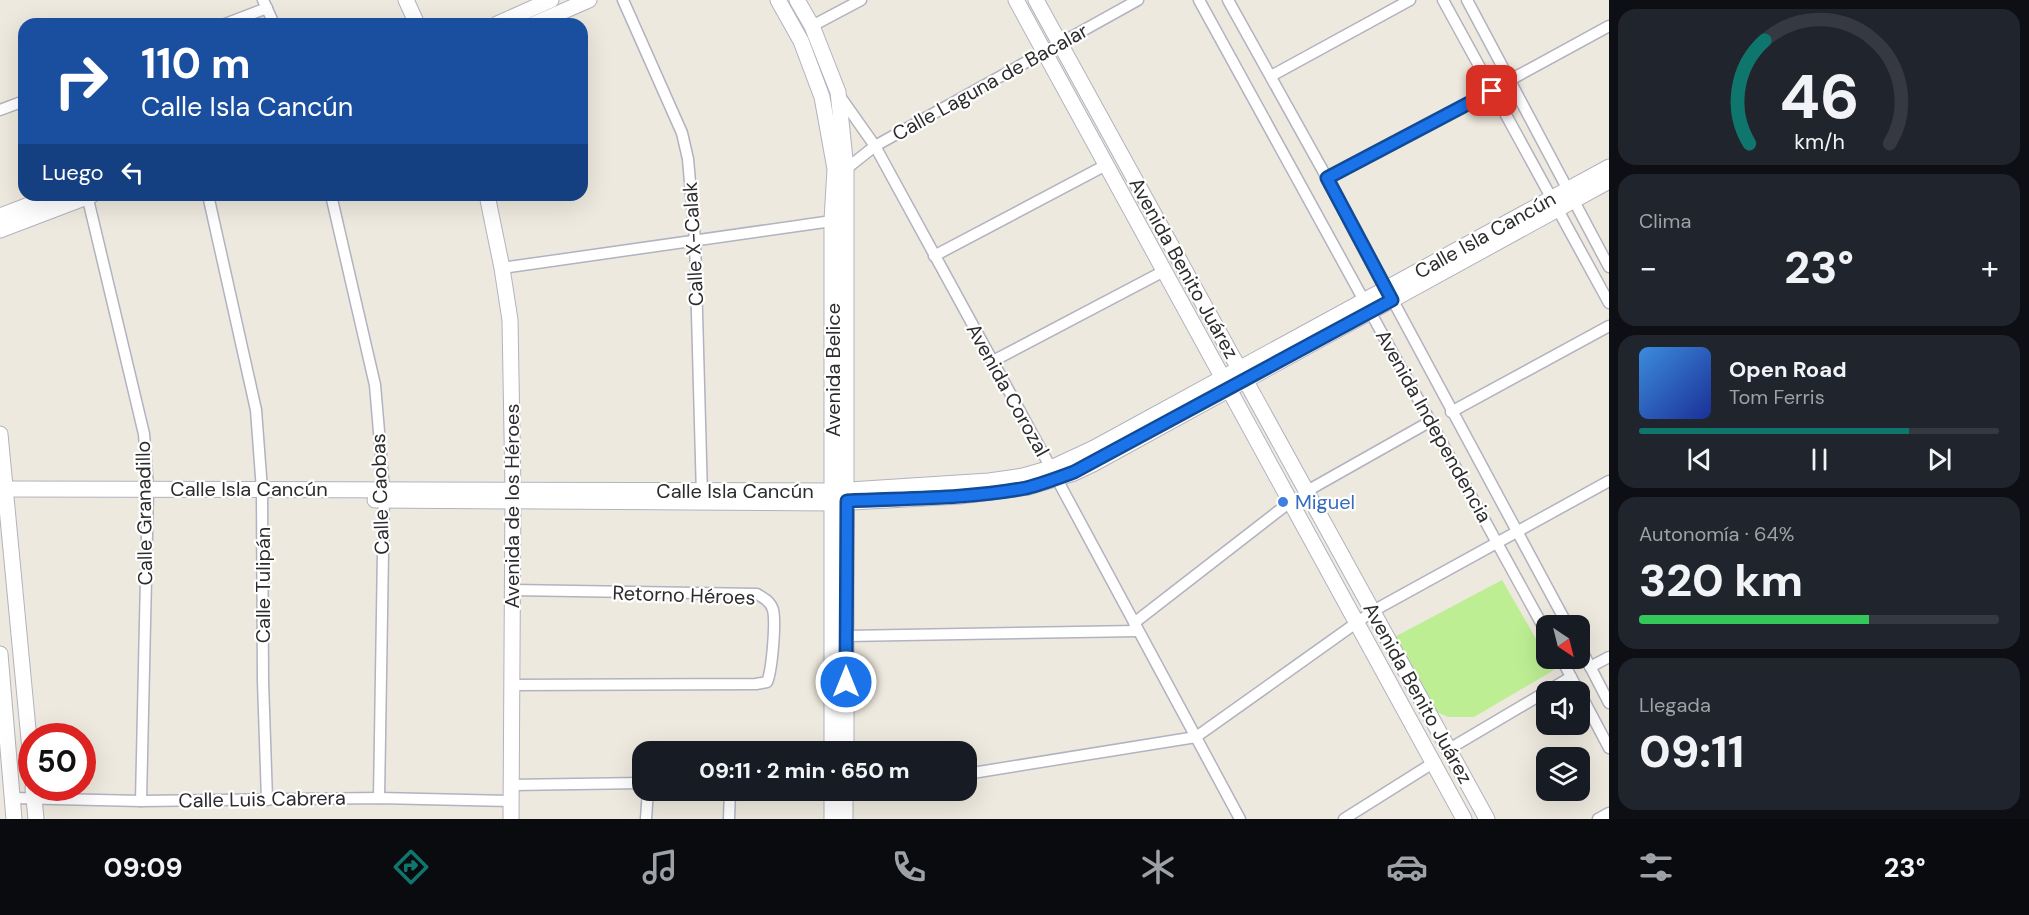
<!DOCTYPE html>
<html lang="es">
<head>
<meta charset="utf-8">
<style>
  body { margin:0; font-family:"DM Sans",sans-serif; background:#20242c; color:#f1f3f6; height:100vh; display:flex; flex-direction:column; font-size:22px; white-space:nowrap }
  * { box-sizing:border-box; margin:0 }
  p { font-size:20px; color:#9ea1a6 }
  .icon { flex:none; width:33px; height:33px; fill:none; stroke:currentColor; stroke-width:2; stroke-linecap:round; stroke-linejoin:round }
  .map { position:relative; flex:1; overflow:hidden }
  .side { display:flex; flex-direction:column; gap:9px; padding:9px; background:#0d0f14; width:420px }
  .side>* { flex:none }
  .guide { position:absolute; left:18px; top:18px; width:570px; height:183px; border-radius:18px; box-shadow:0 6px 24px #0002; background:#1a4fa0; color:#fff; overflow:hidden }
  .needle { width:39px; rotate:145deg }
  .buttons { position:absolute; left:1536px; top:615px; display:grid; gap:12px }
  .buttons a { display:grid; place-items:center; width:54px; height:54px; border-radius:12px; background:#171b24; box-shadow:0 6px 24px #0002; font-size:30px }
  .speed { position:absolute; left:18px; top:723px; display:flex; gap:12px; font-size:30px; font-weight:700; text-align:center }
  .speed>* { display:grid; place-content:center; width:78px; height:78px; border-radius:50%; background:#171b24; box-shadow:0 6px 24px #0002; line-height:1 }
  .speed .limit { border:9px solid #d22; background:#fff; color:#111 }
  .pin { position:absolute; display:grid; place-items:center; width:51px; height:51px; color:#fff; margin:-26px; border-radius:12px; box-shadow:0 3px 9px #0006 }
  .me { position:absolute; width:66px; margin:-33px; rotate:0deg; stroke-linejoin:round; filter:drop-shadow(0 0 4px #0008) }
  .turn { display:flex; align-items:center; gap:21px; height:126px; padding:0 24px; font-size:27px }
  .turn .icon { width:78px; height:78px; stroke-width:2.5 }
  .turn b { display:block; font-size:42px; line-height:51px }
  .then { display:flex; align-items:center; height:57px; padding:0 24px; background:#0003; gap:12px; font-size:22px }
  .big { font-size:45px; font-weight:800; line-height:1.1 }
  .side .widget { flex:1; display:flex; flex-direction:column; justify-content:center; gap:9px; min-width:0; padding:0 21px; border-radius:18px; background:#20242c }
  .side .dial { align-items:center; gap:0 }
  .dial svg { height:156px; overflow:visible; fill:none; stroke:#363941; stroke-width:7; stroke-linecap:round; text-anchor:middle }
  .dial text { fill:#f1f3f6; stroke:none }
  .song { display:flex; align-items:center; gap:18px }
  .cover { width:72px; height:72px; border-radius:9px; background:linear-gradient(135deg,hsl(210 70% 55%),hsl(230 70% 35%)) }
  .played { height:6px; border-radius:3px; background:linear-gradient(90deg,#0f766e 75%,#363941 75%) }
  .keys { display:flex; justify-content:space-around; direction:ltr }
  .heat { display:flex; justify-content:space-between; align-items:center; font-size:33px; direction:ltr }
  .charge { height:9px; border-radius:4px; background:linear-gradient(90deg,#34c759 64%,#363941 0) }
  .trip { position:absolute; left:632px; top:741px; width:345px; height:60px; border-radius:18px; background:#171b24; box-shadow:0 6px 24px #0002; font-weight:800; line-height:60px; text-align:center }
  .menu { display:flex; height:96px; justify-content:space-around; align-items:center; background:#090b0e; color:#9ea1a6 }
  .menu .icon { width:42px; height:42px }
  .menu .current { color:#0f766e }
  .menu b { font-size:27px; color:#f1f3f6 }
  main { display:flex; flex:1; min-height:0 }
  .map>svg:first-child { display:block }
  .pitch { fill:#bdee94 }
  .lines { fill:none; stroke-linecap:round; stroke-linejoin:round }
  .street-casing { stroke:#b2b2c0; stroke-width:13 }
  .secondary-casing { stroke:#b2b2c0; stroke-width:17 }
  .street { stroke:#fff; stroke-width:10 }
  .secondary { stroke:#fff; stroke-width:15 }
  .route-casing { stroke:#114b97; stroke-width:15 }
  .route { stroke:#1a73e8; stroke-width:10 }
  .shop-dot { fill:#3f7fe0; stroke:#fff; stroke-width:2 }
  .labels { text-anchor:middle; dominant-baseline:central; stroke-width:4.5; stroke-linejoin:round; paint-order:stroke }
  .street-label { font-size:20px; fill:#2c2c2c; stroke:#fff }
  .shop-label { font-size:20px; fill:#366cbe; stroke:#fff; text-anchor:start }
</style>
</head>
<body>
<main>
<div class="map">
<svg width="1609" height="819" viewBox="0 0 1609 819">
  <rect width="100%" height="100%" fill="#eee9de"/>
  <polygon class="pitch" points="1502,580 1554,670 1474,717 1448,717 1422,705 1387,641"/>
  <g class="lines">
    <defs>
      <g id="street">
        <polyline points="263,0 274,24"/>
        <polyline points="623,0 682,133 688,159 695,240 702,496"/>
        <polyline points="1199,0 1546,632"/>
        <polyline points="1228,0 1327,178 1568,626"/>
        <polyline points="1443,0 1609,303"/>
        <polyline points="1467,0 1609,267"/>
        <polyline points="225,24 267,8"/>
        <polyline points="812,26 861,0"/>
        <polyline points="1271,76 1410,0"/>
        <polyline points="1510,80 1609,26"/>
        <polyline points="839,95 875,146 1051,468 1240,819"/>
        <polyline points="0,110 24,101"/>
        <polyline points="846,169 875,146 1138,0"/>
        <polyline points="1327,178 1492,91"/>
        <polyline points="87,195 144,434 148,489 141,801"/>
        <polyline points="208,195 256,410 262,490 263,681 267,800"/>
        <polyline points="331,195 375,385 384,490 379,798"/>
        <polyline points="934,256 1106,165"/>
        <polyline points="502,268 839,220"/>
        <polyline points="993,361 1164,271"/>
        <polyline points="1451,412 1609,326"/>
        <polyline points="1307,491 1431,421"/>
        <polyline points="1134,623 1290,502"/>
        <polyline points="846,636 1138,631"/>
        <polyline points="1580,647 1609,703"/>
        <polyline points="1561,658 1579,692"/>
        <polyline points="1590,667 1609,657"/>
        <path d="M512 685 756 684 767 682C772 671 776 622 773 610 771 602 764 598 757 594L512 590"/>
        <polyline points="1580,693 1609,748"/>
        <polyline points="1449,749 1571,677"/>
        <polyline points="966,774 1196,737 1373,611 1609,481"/>
        <polyline points="511,785 642,783"/>
        <polyline points="12,798 141,801 379,798 511,801"/>
        <polyline points="646,819 648,790"/>
        <polyline points="729,819 730,790"/>
        <polyline points="1344,819 1433,763"/>
        <polyline points="1598,819 1609,813"/>
      </g>
      <g id="secondary">
        <polyline points="406,0 417,24"/>
        <polyline points="778,0 801,41 822,97 835,169 832,220 832,752"/>
        <polyline points="797,0 812,26 838,92 846,169 846,752"/>
        <polyline points="1016,0 1464,819"/>
        <polyline points="1036,0 1487,819"/>
        <polyline points="497,24 551,0"/>
        <polyline points="534,24 589,0"/>
        <polyline points="487,195 502,268 510,320 513,490 511,819"/>
        <polyline points="0,216 55,195"/>
        <polyline points="0,230 92,195"/>
        <polyline points="0,434 32,771"/>
        <polyline points="0,489 834,491 989,481 1023,476 1051,468 1094,448 1609,167"/>
        <polyline points="375,500 834,503 960,496 1028,487 1074,473 1093,464 1609,181"/>
        <polyline points="0,654 14,819"/>
        <polyline points="33,788 36,819"/>
        <polyline points="832,819 832,790"/>
        <polyline points="845,819 845,790"/>
      </g>
    </defs>
    <use href="#street" class="street-casing"/>
    <use href="#secondary" class="secondary-casing"/>
    <use href="#street" class="street"/>
    <use href="#secondary" class="secondary"/>
  </g>
  <g class="lines">
    <defs>
      <path id="route" d="M846 682 847 501C906 498 967 499 1026 488 1042 484 1058 478 1074 472L1392 300 1327 178 1492 91"/>
    </defs>
    <use href="#route" class="route-casing"/>
    <use href="#route" class="route"/>
  </g>
  <circle class="shop-dot" cx="1283" cy="502" r="6"/>
  <g class="labels">
    <g class="street-label">
      <text transform="translate(990 82) rotate(-29)">Calle Laguna de Bacalar</text>
      <text transform="translate(1485 235) rotate(-29)">Calle Isla Cancún</text>
      <text transform="translate(693 244) rotate(-93)">Calle X-Calak</text>
      <text transform="translate(1184 268) rotate(61)">Avenida Benito Juárez</text>
      <text transform="translate(833 370) rotate(-90)">Avenida Belice</text>
      <text transform="translate(1008 390) rotate(61)">Avenida Corozal</text>
      <text transform="translate(1434 426) rotate(61)">Avenida Independencia</text>
      <text x="249" y="489">Calle Isla Cancún</text>
      <text x="735" y="491">Calle Isla Cancún</text>
      <text transform="translate(380 494) rotate(-92)">Calle Caobas</text>
      <text transform="translate(512 506) rotate(-90)">Avenida de los Héroes</text>
      <text transform="translate(144 513) rotate(-91)">Calle Granadillo</text>
      <text transform="translate(263 585) rotate(-90)">Calle Tulipán</text>
      <text transform="translate(684 595) rotate(2)">Retorno Héroes</text>
      <text transform="translate(1418 693) rotate(61)">Avenida Benito Juárez</text>
      <text transform="translate(262 799) rotate(-1)">Calle Luis Cabrera</text>
    </g>
    <g class="shop-label">
      <text x="1295" y="502">Miguel</text>
    </g>
  </g>
</svg>
<div class="buttons">
<a><svg class="needle" viewBox="-14 -14 28 28"><path d="M0-13l5 13h-10z" fill="#e53935"/><path d="M0 13l5-13h-10z" fill="#9ea1a6"/></svg></a>
<a><svg class="icon" aria-label="sound" viewBox="0 0 24 24"><path d="M4 9h4l5-4v14l-5-4H4zM17 9q2 3 0 6"/></svg></a>
<a><svg class="icon" aria-label="layers" viewBox="0 0 24 24"><path d="M12 4l9 5-9 5-9-5zM3 14l9 5 9-5"/></svg></a>
</div>
<div class="speed"><div class="limit">50</div></div>
<div class="pin" style="left:1492px;top:91px;background:#d93025"><svg class="icon" aria-label="arrive" viewBox="0 0 24 24"><path d="M6 21V4h12l-3 4 3 4H6"/></svg></div>
<svg class="me" style="left:846px;top:682px" viewBox="-20 -20 40 40"><circle r="17" fill="#1a73e8" stroke="#fff" stroke-width="3"/><path d="M0-11L8 9 0 5-8 9z" fill="#fff"/></svg>
<div class="trip">09:11 · 2 min · 650 m</div>
<div class="guide">
<div class="turn"><svg class="icon" aria-label="right" viewBox="0 0 24 24"><path d="M7 20v-9h11M14 6l5 5-5 5"/></svg><div><b>110 m</b>Calle Isla Cancún</div></div>
<div class="then">Luego<svg class="icon" aria-label="left" viewBox="0 0 24 24"><path d="M17 20v-9H6M10 6l-5 5 5 5"/></svg></div>
</div>
</div>
<section class="side">
<div class="widget dial"><svg viewBox="0 0 100 80">
<path d="M14 69A42 42 0 1 1 86 69"/>
<path d="M14 69A42 42 0 0 1 22 16" stroke="#0f766e"/>
<text x="50" y="56" font-size="32" font-weight="700">46</text>
<text x="50" y="72" font-size="11">km/h</text>
</svg></div>
<div class="widget"><p>Clima</p>
<div class="heat"><a>−</a><b class="big">23°</b><a>+</a></div>
</div>
<div class="widget">
<div class="song"><i class="cover"></i><div><b>Open Road</b><p>Tom Ferris</p></div></div>
<div class="played"></div>
<div class="keys"><svg class="icon" aria-label="previous" viewBox="0 0 24 24"><path d="M18 5L8 12l10 7zM5 5v14"/></svg><svg class="icon" aria-label="pause" viewBox="0 0 24 24"><path d="M8 5v14M16 5v14"/></svg><svg class="icon" aria-label="next" viewBox="0 0 24 24"><path d="M6 5l10 7-10 7zM19 5v14"/></svg></div>
</div>
<div class="widget"><p>Autonomía · 64%</p><b class="big">320 km</b><div class="charge"></div></div>
<div class="widget"><p>Llegada</p><b class="big">09:11</b></div>
</section>
</main>
<nav class="menu">
<b>09:09</b>
<svg class="icon current" aria-label="directions" viewBox="0 0 24 24"><path d="M12 3l9 9-9 9-9-9zM9 14v-3h6M13 9l2 2-2 2"/></svg>
<svg class="icon" aria-label="music" viewBox="0 0 24 24"><path d="M9 18V5l10-2v13"/><circle cx="6" cy="18" r="3"/><circle cx="16" cy="16" r="3"/></svg>
<svg class="icon" aria-label="phone" viewBox="0 0 24 24"><path d="M5 4h4l2 5-3 2q2 4 5 5l2-3 5 2v4C11 20 4 13 5 4z"/></svg>
<svg class="icon" aria-label="climate" viewBox="0 0 24 24"><path d="M12 3v18M4 7l16 10M4 17L20 7"/></svg>
<svg class="icon" aria-label="car" viewBox="0 0 24 24"><path d="M5 17H2v-5l4-1 3-4h7l3 4 3 1v5h-3M9 17h6M6 11h13"/><circle cx="7" cy="17" r="2"/><circle cx="17" cy="17" r="2"/></svg>
<svg class="icon" aria-label="filters" viewBox="0 0 24 24"><path d="M4 7h16M4 17h16"/><circle cx="9" cy="7" r="2"/><circle cx="15" cy="17" r="2"/></svg>
<b>23°</b>
</nav>
</body>
</html>
